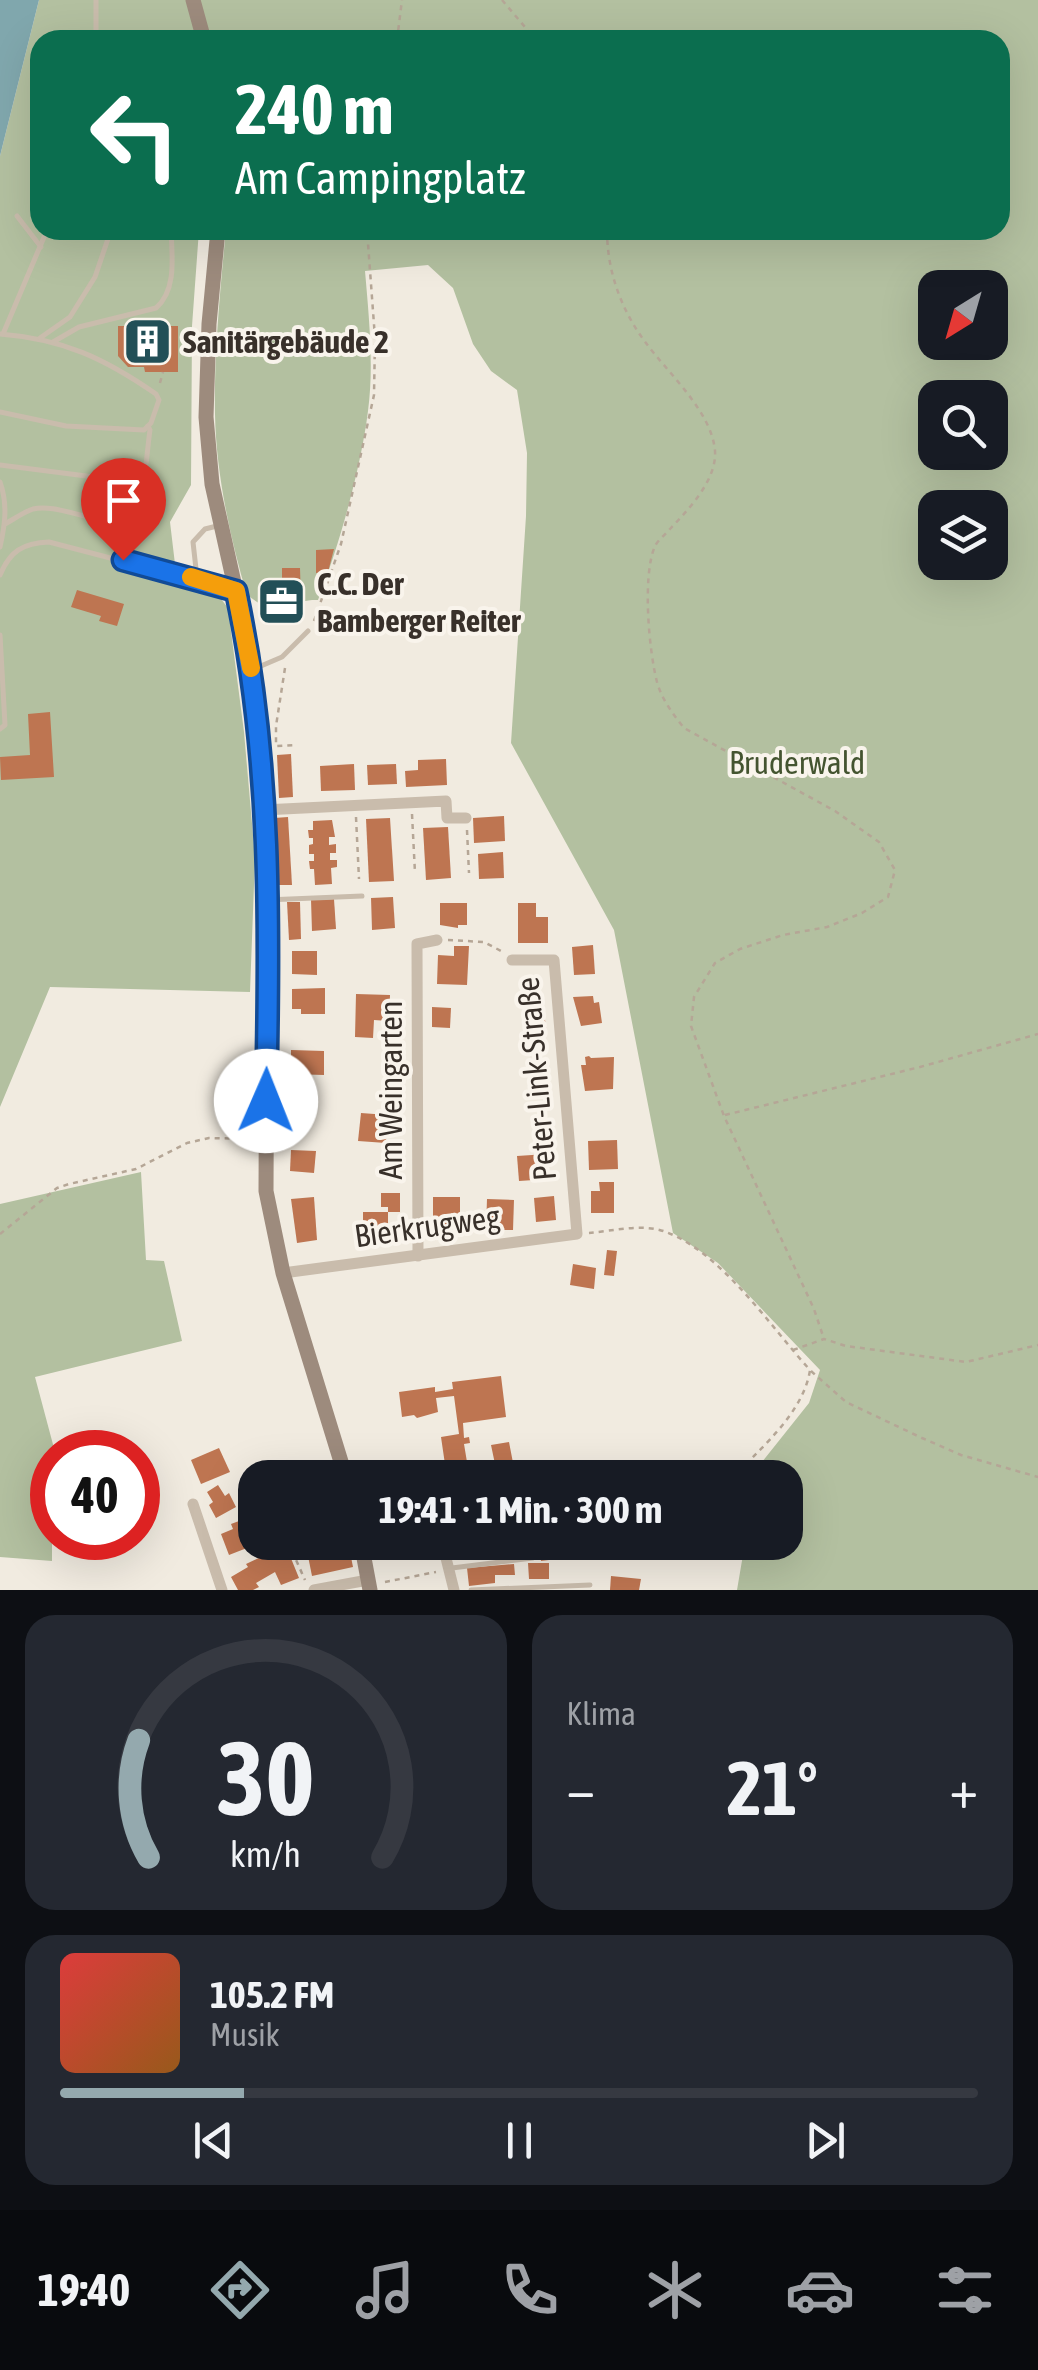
<!DOCTYPE html>
<html lang="de">
<head>
<meta charset="utf-8">
<style>
  body { margin:0; font-family:"Asap Condensed",sans-serif; background:#242831; color:#f1f3f6; height:100vh; display:flex; flex-direction:column; font-size:38px; white-space:nowrap }
  * { box-sizing:border-box; margin:0 }
  p { font-size:32px; color:#9ea1a6 }
  .icon { flex:none; width:55px; height:55px; fill:none; stroke:currentColor; stroke-width:2; stroke-linecap:round; stroke-linejoin:round }
  .map { position:relative; height:1590px; overflow:hidden }
  .sheet { display:flex; flex-direction:column; gap:25px; padding:25px; background:#0d0f14; flex:1 }
  .sheet>* { flex:none }
  .top-card { position:absolute; left:30px; top:30px; width:980px; height:210px; border-radius:30px; box-shadow:0 10px 40px #0002; background:#0b6e4f; color:#fff; overflow:hidden }
  .needle { width:65px; rotate:217deg }
  .buttons { position:absolute; left:918px; top:270px; display:grid; gap:20px }
  .buttons a { display:grid; place-items:center; width:90px; height:90px; border-radius:20px; background:#171b24; box-shadow:0 10px 40px #0002; font-size:50px }
  .speed { position:absolute; left:30px; top:1430px; display:flex; gap:20px; font-size:50px; font-weight:700; text-align:center }
  .speed>* { display:grid; place-content:center; width:130px; height:130px; border-radius:50%; background:#171b24; box-shadow:0 10px 40px #0002; line-height:1 }
  .speed .limit { border:15px solid #d22; background:#fff; color:#111 }
  .pin { position:absolute; display:grid; place-items:center; width:85px; height:85px; color:#fff; margin:-102px -42px; border-radius:50% 50% 50% 0; rotate:-45deg; box-shadow:0 0 10px #0007 }
  .pin .icon { rotate:45deg }
  .me { position:absolute; width:110px; margin:-55px; rotate:1deg; stroke-linejoin:round; filter:drop-shadow(0 0 8px #0008) }
  .turn { display:flex; align-items:center; gap:35px; height:210px; padding:0 40px; font-size:45px }
  .turn .icon { width:130px; height:130px; stroke-width:2.5 }
  .turn b { display:block; font-size:70px; line-height:85px }
  .big { font-size:75px; font-weight:700; line-height:1.1 }
  .sheet .card { flex:1; display:flex; flex-direction:column; justify-content:center; gap:15px; min-width:0; padding:0 35px; border-radius:30px; background:#242831 }
  .sheet .dial { align-items:center; gap:0 }
  .dial svg { height:260px; overflow:visible; fill:none; stroke:#363941; stroke-width:7; stroke-linecap:round; text-anchor:middle }
  .dial text { fill:#f1f3f6; stroke:none }
  .song { display:flex; align-items:center; gap:30px }
  .cover { width:120px; height:120px; border-radius:15px; background:linear-gradient(135deg,hsl(0 70% 55%),hsl(30 70% 35%)) }
  .played { height:10px; border-radius:5px; background:linear-gradient(90deg,#94a9ae 20%,#363941 20%) }
  .keys { display:flex; justify-content:space-around; direction:ltr }
  .heat { display:flex; justify-content:space-between; align-items:center; font-size:55px; direction:ltr }
  .sheet .tiles { flex:1; display:grid; gap:25px; grid-template-columns:1fr 1fr }
  .card:last-child { grid-column:span 2 }
  .trip { position:absolute; left:238px; top:1460px; width:565px; height:100px; border-radius:30px; background:#171b24; box-shadow:0 10px 40px #0002; font-weight:700; line-height:100px; text-align:center }
  .tabs { display:flex; height:160px; justify-content:space-around; align-items:center; background:#090b0e; color:#9ea1a6 }
  .tabs .icon { width:70px; height:70px }
  .tabs .active { color:#94a9ae }
  .tabs b { font-size:45px; color:#f1f3f6 }
  .map>svg:first-child { display:block }
  .green { fill:#b3c0a0; fill-rule:evenodd }
  .water { fill:#80a7ad }
  .building { fill:#be7551 }
  .lines { fill:none; stroke-linecap:round; stroke-linejoin:round }
  .path { stroke:#b5a696; stroke-width:2.5; stroke-dasharray:5 5; stroke-linecap:butt }
  .lane { stroke:#c9bcac; stroke-width:5 }
  .street { stroke:#c9bcac; stroke-width:11 }
  .secondary { stroke:#9d8b7d; stroke-width:15 }
  .route-casing { stroke:#114b97; stroke-width:25 }
  .route { stroke:#1a73e8; stroke-width:18 }
  .slow { stroke:#f59e0b; stroke-width:18 }
  .labels { text-anchor:middle; dominant-baseline:central; stroke-width:8; stroke-linejoin:round; paint-order:stroke }
  .poi-label { font-size:32px; font-weight:bold; fill:#38302a; stroke:#f9f4ec; text-anchor:start }
  .park-label { font-size:32px; fill:#445430; stroke:#f9f4ec }
  .street-label { font-size:32px; fill:#38302a; stroke:#f9f4ec }
</style>
</head>
<body>
<div class="map">
<svg width="1038" height="1590" viewBox="0 0 1038 1590">
  <rect width="100%" height="100%" fill="#f1ebe0"/>
  <g class="green">
    <path d="M39 0H1038V1590H737L745 1543 785 1542V1478L756 1477 758 1467 809 1403 820 1370 718 1263 673 1233 614 930 511 743 526 516 527 453 517 390 491 371 473 344 453 288 428 265 365 271C369 317 374 366 368 411 361 468 339 546 318 600 280 599 291 627 247 595 230 538 216 473 215 414 214 353 220 291 226 230H1000V40H40V230H199L192 326 191 485 170 522 177 581 218 595 228 608 244 732 255 858 250 992 50 987 0 1107V156ZM935 288H990V342H935ZM935 398H990V452H935ZM935 508H990V562H935Z"/>
    <polygon points="141,1172 146,1260 164,1261 182,1341 35,1377 55,1452 52,1452 52,1561 0,1557 0,1204"/>
  </g>
  <polygon class="water" points="0,0 39,0 0,156"/>
  <g class="building">
    <polygon points="118,326 178,326 178,372 145,372 144,367 128,367 118,356"/>
    <polygon points="334,549 328,572 316,573 316,550"/>
    <polygon points="282,568 300,568 301,601 289,602 289,609 274,609 273,583 282,582"/>
    <polygon points="77,590 124,604 117,626 99,621 101,616 71,607"/>
    <polygon points="50,712 54,777 1,780 0,757 30,755 28,714"/>
    <polygon points="291,754 293,797 279,798 277,755"/>
    <polygon points="446,759 447,785 406,787 405,771 418,770 418,760"/>
    <polygon points="354,764 355,790 321,791 320,766"/>
    <polygon points="396,764 397,784 368,785 367,765"/>
    <polygon points="504,816 505,841 474,843 473,818"/>
    <polygon points="288,817 292,885 278,885 274,818"/>
    <polygon points="390,818 394,881 369,882 366,819"/>
    <polygon points="332,820 335,837 329,837 329,845 336,844 336,853 330,853 330,860 337,860 337,867 331,868 332,884 315,885 314,869 310,869 309,861 314,861 314,854 309,854 309,845 313,844 313,838 309,838 308,830 313,830 313,821"/>
    <polygon points="448,827 451,878 426,880 423,828"/>
    <polygon points="503,852 504,878 479,879 478,854"/>
    <polygon points="393,897 395,928 372,930 371,898"/>
    <polygon points="334,899 336,929 312,931 311,900"/>
    <polygon points="287,902 300,902 301,939 289,940"/>
    <polygon points="440,903 467,903 467,925 458,925 458,928 440,925"/>
    <polygon points="518,903 536,903 536,917 548,917 548,943 518,943"/>
    <polygon points="593,945 595,974 574,975 572,947"/>
    <polygon points="454,946 469,946 467,985 437,984 438,955 454,956"/>
    <polygon points="292,951 317,951 317,975 292,974"/>
    <polygon points="325,988 325,1014 301,1014 301,1009 292,1009 292,989"/>
    <polygon points="356,994 390,995 389,1021 374,1020 373,1038 355,1037"/>
    <polygon points="593,996 594,1003 599,1002 602,1023 581,1026 573,997"/>
    <polygon points="541,1005 547,1028 531,1032 525,1009"/>
    <polygon points="432,1007 451,1008 450,1028 432,1027"/>
    <polygon points="291,1050 324,1051 324,1075 291,1074"/>
    <polygon points="589,1056 591,1058 614,1057 613,1089 585,1091 581,1065 586,1065 585,1057"/>
    <polygon points="290,1103 310,1104 309,1121 288,1119"/>
    <polygon points="361,1113 388,1115 386,1143 358,1141"/>
    <polygon points="617,1140 618,1169 589,1170 588,1141"/>
    <polygon points="291,1150 316,1151 314,1173 290,1171"/>
    <polygon points="547,1154 549,1179 519,1181 517,1156"/>
    <polygon points="599,1182 614,1182 614,1213 591,1213 591,1191 600,1191"/>
    <polygon points="381,1193 400,1193 400,1212 388,1212 388,1207 381,1207"/>
    <polygon points="554,1196 556,1220 536,1222 534,1198"/>
    <polygon points="314,1197 317,1240 297,1243 291,1199"/>
    <rect x="433" y="1197" width="27" height="36"/>
    <polygon points="487,1199 514,1200 513,1230 486,1230"/>
    <rect x="363" y="1212" width="25" height="30"/>
    <polygon points="607,1250 617,1251 614,1276 604,1275"/>
    <polygon points="573,1264 596,1268 594,1289 570,1285"/>
    <polygon points="501,1376 506,1417 463,1423 464,1438 469,1437 470,1443 464,1444 468,1468 495,1464 491,1445 509,1442 514,1468 473,1478 447,1478 441,1437 459,1434 454,1396 436,1398 438,1412 417,1418 414,1415 402,1417 399,1392 435,1387 435,1392 453,1389 452,1382"/>
    <polygon points="219,1448 230,1472 201,1484 191,1460"/>
    <polygon points="218,1485 225,1496 229,1493 236,1507 216,1518 209,1505 213,1502 207,1492"/>
    <polygon points="247,1518 252,1530 246,1532 252,1546 229,1555 221,1534 233,1529 231,1524"/>
    <polygon points="324,1542 348,1542 353,1567 312,1576 306,1546"/>
    <polygon points="485,1542 572,1542 573,1557 541,1561 540,1549 488,1558"/>
    <polygon points="288,1551 299,1578 281,1585 275,1572 256,1583 259,1587 253,1590 238,1590 231,1577 248,1567 246,1564 267,1554 270,1559"/>
    <polygon points="528,1563 549,1563 549,1579 529,1579"/>
    <polygon points="514,1564 515,1575 495,1575 495,1583 469,1586 467,1568"/>
    <polygon points="611,1576 641,1579 639,1590 610,1590"/>
  </g>
  <g class="lines">
    <g class="path">
      <polyline points="502,0 536,40"/>
      <polyline points="397,40 402,0"/>
      <path d="M607 230C607 271 621 310 646 343 668 373 712 412 715 451 717 480 688 510 670 529 666 534 658 540 655 546 642 576 649 651 657 682 662 700 673 714 684 728L835 811 879 842 895 870 888 897 862 913 827 927 783 935 740 949 715 963 694 997 691 1026 724 1116 814 1309 824 1339"/>
      <polyline points="160,383 163,372"/>
      <polyline points="314,621 341,544 374,395 375,338 367,230"/>
      <polyline points="285,668 276,726 276,746 296,745"/>
      <polyline points="412,814 415,873"/>
      <polyline points="356,817 359,879"/>
      <polyline points="467,830 469,873"/>
      <polyline points="448,940 484,942 503,952"/>
      <polyline points="725,1115 920,1067 1038,1034"/>
      <path d="M589 1233C612 1231 644 1223 666 1232 722 1253 770 1326 810 1370 805 1404 776 1434 752 1458"/>
      <polyline points="0,1234 57,1188 69,1184 136,1169 187,1143 209,1138 253,1139"/>
      <polyline points="793,1350 824,1339 846,1346 966,1362 1038,1345"/>
      <polyline points="811,1371 846,1402 922,1438 961,1455 1038,1477"/>
      <polyline points="288,1542 305,1580"/>
      <polyline points="385,1582 436,1572"/>
    </g>
    <g class="lane">
      <polyline points="96,0 96,40"/>
      <polyline points="17,216 41,247"/>
      <path d="M0 334C63 339 104 358 156 394L159 400 151 423 144 430 66 426 0 412"/>
      <polyline points="3,334 47,230"/>
      <polyline points="40,338 70,317 95,277 111,230"/>
      <path d="M53 342 79 327 156 308C177 290 172 256 171 230"/>
      <polyline points="0,465 141,483"/>
      <path d="M0 482C8 504 5 525 0 547"/>
      <path d="M5 524C14 519 24 512 33 509 63 501 117 539 136 507 145 491 147 450 150 430L148 426"/>
      <path d="M0 575C10 551 23 543 49 542L233 590"/>
      <polyline points="197,578 193,542 205,529 217,526"/>
      <polyline points="0,635 5,725 0,729"/>
      <polyline points="254,669 282,657 308,631"/>
      <polyline points="266,900 362,896"/>
      <polyline points="452,1568 533,1558"/>
      <polyline points="471,1590 590,1585"/>
    </g>
    <g class="street">
      <polyline points="263,810 446,801 447,818 466,818"/>
      <polyline points="418,1256 417,944 437,940"/>
      <polyline points="283,1273 577,1234 554,960 512,960"/>
      <polyline points="386,1478 402,1478"/>
      <polyline points="193,1504 222,1590"/>
      <polyline points="442,1542 454,1590"/>
      <polyline points="314,1590 368,1580"/>
    </g>
    <g class="secondary">
      <polyline points="193,0 204,40"/>
      <polyline points="218,230 209,324 206,417 212,484 245,632 259,730 267,962 266,1191 283,1273 346,1478"/>
      <polyline points="361,1542 370,1590"/>
    </g>
  </g>
  <g class="lines">
    <defs>
      <path id="route" d="M123 560 236 591C272 757 270 932 266 1101"/>
    </defs>
    <use href="#route" class="route-casing"/>
    <use href="#route" class="route"/>
    <polyline class="slow" points="191,577 236,591 251,668"/>
  </g>
  <defs>
    <symbol id="building-square" viewBox="-11 -11 22 22"><rect x="-9" y="-9" width="18" height="18" rx="4" fill="#224f57" stroke="#f9f4ec"/><path d="M-4-6H4V6H1V3H-1V6H-4ZM-2.5-4.3h1.7v1.8h-1.7ZM.8-4.3h1.7v1.8H.8ZM-2.5-1h1.7V.8h-1.7ZM.8-1h1.7V.8H.8Z" fill="#fff"/></symbol>
    <symbol id="office-square" viewBox="-11 -11 22 22"><rect x="-9" y="-9" width="18" height="18" rx="4" fill="#224f57" stroke="#f9f4ec"/><path d="M-6-3h4V-5.5h4V-3h4V5H-6ZM-1-4.5V-3h2v-1.5ZM-6 0V1H6V0Z" fill="#fff"/></symbol>
  </defs>
  <g fill-rule="evenodd">
    <use href="#building-square" x="120" y="314" width="55" height="55"/>
    <use href="#office-square" x="254" y="574" width="55" height="55"/>
  </g>
  <g class="labels">
    <g class="poi-label">
      <text x="183" y="341">Sanitärgebäude 2</text>
      <text x="317" y="583">C.C. Der<tspan x="317" dy="37">Bamberger Reiter</tspan></text>
    </g>
    <g class="park-label">
      <text x="797" y="762">Bruderwald</text>
    </g>
    <g class="street-label">
      <text transform="translate(536 1079) rotate(-95)">Peter-Link-Straße</text>
      <text transform="translate(390 1090) rotate(-90)">Am Weingarten</text>
      <text transform="translate(427 1226) rotate(-8)">Bierkrugweg</text>
    </g>
  </g>
</svg>
<div class="buttons">
<a><svg class="needle" viewBox="-14 -14 28 28"><path d="M0-13l5 13h-10z" fill="#e53935"/><path d="M0 13l5-13h-10z" fill="#9ea1a6"/></svg></a>
<a><svg class="icon" aria-label="search" viewBox="0 0 24 24"><circle cx="10" cy="10" r="6"/><path d="M15 15l6 6"/></svg></a>
<a><svg class="icon" aria-label="layers" viewBox="0 0 24 24"><path d="M12 4l9 5-9 5-9-5zM3 14l9 5 9-5"/></svg></a>
</div>
<div class="speed"><div class="limit">40</div></div>
<div class="pin" style="left:123px;top:560px;background:#d93025"><svg class="icon" aria-label="arrive" viewBox="0 0 24 24"><path d="M6 21V4h12l-3 4 3 4H6"/></svg></div>
<svg class="me" style="left:266px;top:1101px" viewBox="-20 -20 40 40"><circle r="19" fill="#fff"/><path d="M0-13L10 11 0 6-10 11z" fill="#1a73e8"/></svg>
<div class="trip">19:41 · 1 Min. · 300 m</div>
<div class="top-card">
<div class="turn"><svg class="icon" aria-label="left" viewBox="0 0 24 24"><path d="M17 20v-9H6M10 6l-5 5 5 5"/></svg><div><b>240 m</b>Am Campingplatz</div></div>
</div>
</div>
<section class="sheet">
<div class="tiles">
<div class="card dial"><svg viewBox="0 0 100 80">
<path d="M14 69A42 42 0 1 1 86 69"/>
<path d="M14 69A42 42 0 0 1 11 33" stroke="#94a9ae"/>
<text x="50" y="56" font-size="32" font-weight="700">30</text>
<text x="50" y="72" font-size="11">km/h</text>
</svg></div>
<div class="card"><p>Klima</p>
<div class="heat"><a>−</a><b class="big">21°</b><a>+</a></div>
</div>
<div class="card">
<div class="song"><i class="cover"></i><div><b>105.2 FM</b><p>Musik</p></div></div>
<div class="played"></div>
<div class="keys"><svg class="icon" aria-label="previous" viewBox="0 0 24 24"><path d="M18 5L8 12l10 7zM5 5v14"/></svg><svg class="icon" aria-label="pause" viewBox="0 0 24 24"><path d="M8 5v14M16 5v14"/></svg><svg class="icon" aria-label="next" viewBox="0 0 24 24"><path d="M6 5l10 7-10 7zM19 5v14"/></svg></div>
</div>
</div>
</section>
<nav class="tabs">
<b>19:40</b>
<svg class="icon active" aria-label="directions" viewBox="0 0 24 24"><path d="M12 3l9 9-9 9-9-9zM9 14v-3h6M13 9l2 2-2 2"/></svg>
<svg class="icon" aria-label="music" viewBox="0 0 24 24"><path d="M9 18V5l10-2v13"/><circle cx="6" cy="18" r="3"/><circle cx="16" cy="16" r="3"/></svg>
<svg class="icon" aria-label="phone" viewBox="0 0 24 24"><path d="M5 4h4l2 5-3 2q2 4 5 5l2-3 5 2v4C11 20 4 13 5 4z"/></svg>
<svg class="icon" aria-label="climate" viewBox="0 0 24 24"><path d="M12 3v18M4 7l16 10M4 17L20 7"/></svg>
<svg class="icon" aria-label="car" viewBox="0 0 24 24"><path d="M5 17H2v-5l4-1 3-4h7l3 4 3 1v5h-3M9 17h6M6 11h13"/><circle cx="7" cy="17" r="2"/><circle cx="17" cy="17" r="2"/></svg>
<svg class="icon" aria-label="filters" viewBox="0 0 24 24"><path d="M4 7h16M4 17h16"/><circle cx="9" cy="7" r="2"/><circle cx="15" cy="17" r="2"/></svg>
</nav>
</body>
</html>
